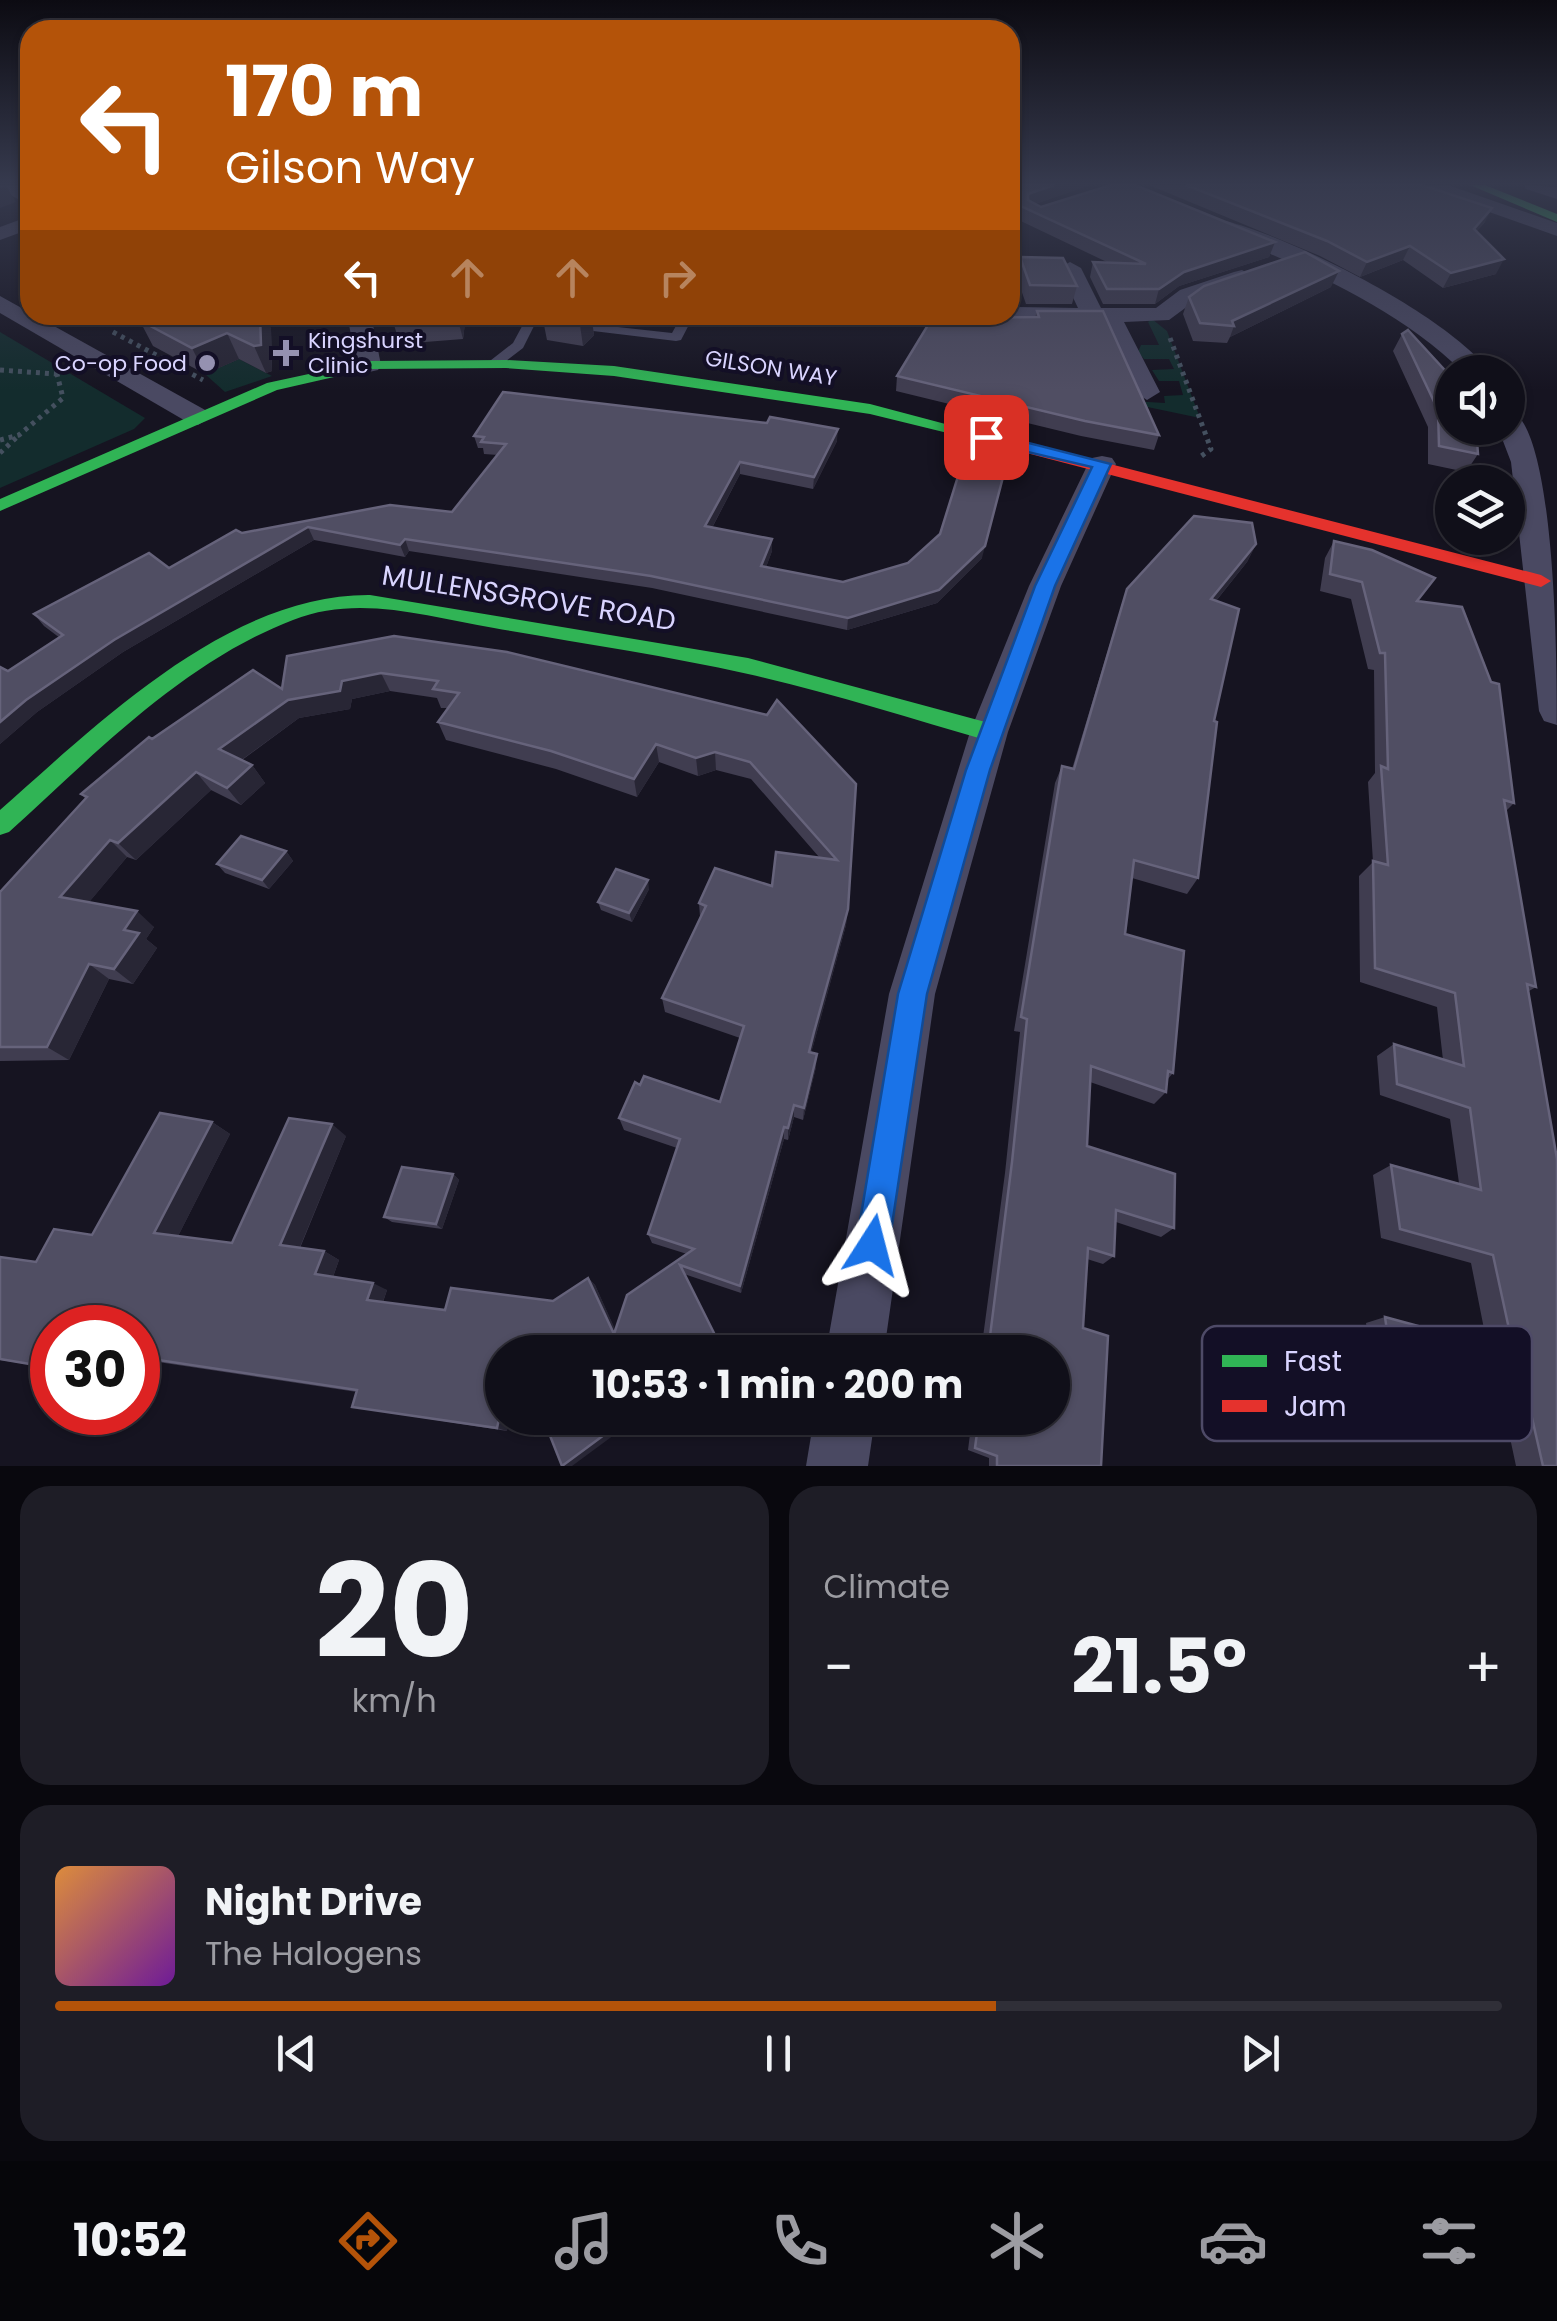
<!DOCTYPE html>
<html lang="en">
<head>
<meta charset="utf-8">
<style>
  body { margin:0; font-family:Poppins,sans-serif; background:#1e1d26; color:#f1f3f6; height:100vh; display:flex; flex-direction:column; font-size:38px; white-space:nowrap }
  * { box-sizing:border-box; margin:0 }
  p { font-size:32px; color:#9c9ca2 }
  .icon { flex:none; width:55px; height:55px; fill:none; stroke:currentColor; stroke-width:2; stroke-linecap:round; stroke-linejoin:round }
  .map { position:relative; height:1466px; overflow:hidden }
  .panel { display:flex; flex-direction:column; gap:20px; padding:20px; background:#09080e; flex:1 }
  .panel>* { flex:none }
  .guide { position:absolute; left:20px; top:20px; width:1000px; height:305px; border-radius:30px; box-shadow:0 2px 8px #0004,0 0 0 2px #302f38; background:#b45309; color:#fff; overflow:hidden }
  .controls { position:absolute; left:1435px; top:355px; display:grid; gap:20px }
  .controls a { display:grid; place-items:center; width:90px; height:90px; border-radius:50%; background:#100f19; box-shadow:0 2px 8px #0004,0 0 0 2px #302f38; font-size:50px }
  .speed { position:absolute; left:30px; top:1305px; display:flex; gap:20px; font-size:50px; font-weight:700; text-align:center }
  .speed>* { display:grid; place-content:center; width:130px; height:130px; border-radius:50%; background:#100f19; box-shadow:0 2px 8px #0004,0 0 0 2px #302f38; line-height:1 }
  .speed .limit { border:15px solid #d22; background:#fff; color:#111 }
  .pin { position:absolute; display:grid; place-items:center; width:85px; height:85px; color:#fff; margin:-42px; border-radius:20px; box-shadow:0 5px 15px #0006 }
  .me { position:absolute; width:110px; margin:-55px; rotate:9deg; stroke-linejoin:round; filter:drop-shadow(0 0 8px #0008) }
  .turn { display:flex; align-items:center; gap:35px; height:210px; padding:0 40px; font-size:45px }
  .turn .icon { width:130px; height:130px; stroke-width:2.5 }
  .turn b { display:block; font-size:70px; line-height:85px }
  .lanes { display:flex; align-items:center; height:95px; padding:0 40px; background:#0003; justify-content:center; gap:50px; direction:ltr }
  .lanes .off { opacity:.35 }
  .big { font-size:75px; font-weight:700; line-height:1.1 }
  .panel .widget { flex:1; display:flex; flex-direction:column; justify-content:center; gap:15px; min-width:0; padding:0 35px; border-radius:30px; background:#1e1d26 }
  .panel .dial { align-items:center; gap:0 }
  .dial b { font-size:130px; line-height:1 }
  .song { display:flex; align-items:center; gap:30px }
  .cover { width:120px; height:120px; border-radius:15px; background:linear-gradient(135deg,hsl(30 70% 55%),hsl(280 70% 35%)) }
  .played { height:10px; border-radius:5px; background:linear-gradient(90deg,#b45309 65%,#302f38 65%) }
  .keys { display:flex; justify-content:space-around; direction:ltr }
  .heat { display:flex; justify-content:space-between; align-items:center; font-size:55px; direction:ltr }
  .panel .tiles { flex:1; display:grid; gap:20px; grid-template-columns:1fr 1fr }
  .widget:last-child { grid-column:span 2 }
  .trip { position:absolute; left:485px; top:1335px; width:585px; height:100px; border-radius:50px; background:#100f19; box-shadow:0 2px 8px #0004,0 0 0 2px #302f38; font-weight:700; line-height:100px; text-align:center }
  .tab-bar { display:flex; height:160px; justify-content:space-around; align-items:center; background:#06060a; color:#9c9ca2 }
  .tab-bar .icon { width:70px; height:70px }
  .tab-bar .on { color:#b45309 }
  .tab-bar b { font-size:45px; color:#f1f3f6 }
  .map>svg:first-child { display:block }
  .green { fill:#132c2d }
  .lines { fill:none; stroke-linecap:round; stroke-linejoin:round }
  .path-far1 { stroke:#44505f; stroke-width:4; stroke-dasharray:2.5 4; stroke-linecap:butt }
  .path { stroke:#44505f; stroke-width:5; stroke-dasharray:4 5; stroke-linecap:butt }
  .lane { fill:#4a4962; fill-rule:evenodd }
  .street { fill:#4a4962; fill-rule:evenodd }
  .fast { fill:#30b455; fill-rule:evenodd }
  .jam { fill:#e5322d; fill-rule:evenodd }
  .wall { fill:#403d50 }
  .shaded-wall { fill:#282635 }
  .building { fill:#504e63; stroke:#66637b; stroke-width:2.5 }
  .route { fill:#1a73e8; stroke:#114b97; stroke-width:2.5 }
  .poi-dot { fill:#9591b1; stroke:#130f26; stroke-width:4 }
  .labels { text-anchor:middle; dominant-baseline:central; stroke-width:8; stroke-linejoin:round; paint-order:stroke }
  .far-poi-label { font-size:22px; fill:#d9d4ff; stroke:#130f26; text-anchor:start }
  .far-street-label { font-size:22px; fill:#d9d4ff; stroke:#130f26 }
  .street-label { font-size:28px; fill:#d9d4ff; stroke:#130f26 }
  .key { fill:#130f26; stroke:#4e4a67; stroke-width:2.5 }
  .key-label { font-size:28px; fill:#d9d4ff }
</style>
</head>
<body>
<div class="map">
<svg width="1557" height="1466" viewBox="0 0 1557 1466">
  <rect width="100%" height="100%" fill="#161421"/>
  <g class="green">
    <polygon points="1152,319 1167,331 1200,418 1114,400 1165,403 1164,396 1183,395 1179,381 1159,381 1152,370 1174,369 1169,359 1144,359 1138,352 1141,345 1159,345 1148,322"/>
    <polygon points="0,332 145,418 134,429 0,488"/>
    <polygon points="239,359 272,376 225,392 205,374"/>
  </g>
  <g class="lines">
    <polyline class="path-far1" points="113,332 118,335"/>
    <g class="path">
      <polyline points="113,332 203,380"/>
      <polyline points="1170,338 1211,449 1200,457"/>
      <polyline points="0,370 57,374"/>
      <polyline points="0,440 19,435 63,398 57,374 62,371"/>
      <polyline points="0,453 18,436"/>
    </g>
    <polygon class="lane" points="682,315 694,315 681,340 676,341 535,324 523,348 498,367 486,364 513,343 527,317 672,333"/>
    <g class="street">
      <polygon points="0,185 18,185 30,191 30,205 0,190"/>
      <polygon points="1422,185 1448,185 1557,223 1557,236 1424,189"/>
      <polygon points="1524,185 1557,187 1557,199 1526,189"/>
      <polygon points="30,216 30,229 0,240 0,227"/>
      <path d="M1226 221C1295 239 1447 315 1490 372H1463C1394 305 1306 270 1219 231V223Z"/>
      <polygon points="1070,262 1081,268 1101,308 1156,308 1180,290 1234,272 1242,270 1253,277 1250,282 1196,300 1169,320 1124,322 1160,392 1147,400 1134,392 1101,322 1010,321 999,315 1010,315 1010,307 1078,308 1059,268"/>
      <polygon points="0,296 207,411 211,417 198,425 189,423 0,313"/>
      <polygon points="347,315 371,315 381,365 378,370 369,372 357,365"/>
      <path d="M1508 409C1557 422 1557 676 1557 725L1544 721 1539 711 1511 462 1498 428H1508Z"/>
      <polygon points="1102,456 1112,458 1116,464 1061,586 1008,732 935,994 884,1352 826,1352 889,994 970,732 1029,586 1088,464 1092,458"/>
      <polygon points="814,1418 875,1418 868,1466 806,1466"/>
    </g>
    <g class="fast">
      <polygon points="1470,185 1485,185 1557,214 1557,222"/>
      <polygon points="506,360 614,366 870,404 1021,444 1013,449 870,414 614,376 506,368 369,369 277,390 0,511 0,499 267,383 369,361"/>
      <path d="M370 595 748 658 989 723 997 726 1000 732 997 738 989 741C909 718 829 692 748 674 664 655 579 643 494 628 428 617 359 594 293 620 183 662 94 755 9 832L0 835V810C100 722 229 594 370 595Z"/>
    </g>
    <polygon class="jam" points="1013,439 1541,575 1551,581 1541,587 1007,448 1007,440"/>
  </g>
  <g class="wall">
    <polygon points="1010,185 1090,185 1035,204 1041,207 1275,242 1269,257 1179,286 1155,304 1103,304 1090,277 1093,262 1109,263 1010,216"/>
    <polygon points="1149,185 1422,185 1485,222 1477,231 1496,274 1443,288 1403,260 1360,277 1320,256"/>
    <polygon points="1020,257 1077,286 1072,304 1026,304 1016,275"/>
    <polygon points="1331,287 1230,337 1227,343 1193,341 1183,314 1189,297"/>
    <polygon points="1037,311 1159,435 1154,450 1081,436 896,391 897,376 971,318 1035,317"/>
    <polygon points="123,315 265,315 271,329 272,371 266,373 239,359 205,374 153,346 142,325"/>
    <polygon points="400,315 466,315 463,339 400,344 394,325"/>
    <polygon points="542,315 641,315 634,324 592,320 594,335 583,346 547,340"/>
    <polygon points="1402,334 1478,454 1466,472 1428,464 1428,427 1393,351"/>
    <polygon points="474,436 837,441 813,489 740,474 712,528 772,551 766,567 843,582 982,558 937,603 847,630 652,588 409,551 405,557 314,540 123,652 37,712 0,744 0,667 8,671 60,638 44,626 34,614 169,568 242,533 452,512 498,455 484,454 483,448 478,448"/>
    <polygon points="1334,541 1418,601 1514,803 1506,811 1536,987 1529,991 1557,1466 1516,1466 1502,1400 1464,1386 1468,1413 1445,1416 1389,1400 1383,1362 1370,1357 1366,1323 1385,1317 1487,1344 1471,1263 1381,1238 1373,1175 1391,1165 1459,1183 1450,1119 1380,1095 1377,1056 1394,1044 1443,1060 1437,1007 1360,982 1359,876 1373,862 1368,782 1375,773 1374,670 1368,669 1351,599 1320,591 1325,558"/>
    <polygon points="1256,544 1247,562 1216,601 1214,721 1198,878 1187,894 1132,878 1125,934 1173,1073 1167,1080 1166,1092 1154,1104 1090,1082 1087,1146 1174,1228 1161,1237 1116,1222 1114,1256 1103,1264 1087,1259 1083,1328 1101,1466 989,1466 989,1458 968,1450 972,1418 1052,1418 1052,1352 981,1352 1005,1173 1020,1032 1014,1031 1055,783 1062,766 1072,769 1121,607 1127,589"/>
    <polygon points="394,636 856,784 846,925 813,1046 811,1052 816,1067 803,1120 794,1117 788,1140 784,1139 741,1293 684,1274 723,1352 502,1352 507,1431 352,1407 357,1392 138,1359 138,1328 52,1328 52,1368 0,1360 36,1262 92,1235 212,1122 230,1134 178,1236 232,1243 346,1136 300,1248 324,1251 339,1260 333,1277 387,1290 383,1302 445,1310 553,1301 588,1278 595,1285 615,1330 687,1254 652,1243 648,1234 677,1148 624,1130 619,1118 720,1102 740,1038 665,1012 662,998 700,917 699,903 772,886 819,857 751,779 716,770 698,776 659,762 637,797 556,769 446,740 438,722 448,708 441,708 437,698 390,691 352,699 350,709 299,718 242,760 252,765 265,783 241,805 211,790 136,860 127,857 89,902 154,927 146,939 157,948 133,984 109,979 69,1060 0,1061 0,892 86,799 81,794 152,739 282,689"/>
    <polygon points="286,851 293,861 269,889 225,873 217,864"/>
    <polygon points="649,889 632,922 601,910 598,902"/>
    <polygon points="453,1174 459,1180 442,1229 392,1222 384,1217"/>
  </g>
  <g class="shaded-wall">
    <polygon points="1054,185 1090,185 1026,207 1028,194"/>
    <polygon points="6,186 16,202 0,208 0,188"/>
    <polygon points="1492,208 1485,222 1466,243 1474,229"/>
    <polygon points="1275,242 1269,257 1179,286 1155,304 1159,289 1184,272"/>
    <polygon points="1410,246 1403,260 1360,277 1367,262"/>
    <polygon points="1504,259 1496,274 1443,288 1451,273"/>
    <polygon points="1339,271 1331,287 1230,337 1234,326 1232,321"/>
    <polygon points="260,315 265,315 271,329 272,371 266,373 254,346"/>
    <polygon points="459,315 466,315 463,339 458,320"/>
    <polygon points="582,315 591,315 594,335 583,346 579,318"/>
    <polygon points="633,315 641,315 634,324"/>
    <polygon points="227,333 239,359 205,374 192,348"/>
    <polygon points="838,429 837,441 813,489 814,477"/>
    <polygon points="740,462 740,474 706,539 705,526"/>
    <polygon points="1003,477 982,558 937,603 847,630 848,618"/>
    <polygon points="308,527 314,540 123,652 37,712 0,744 0,722 26,700 114,640"/>
    <polygon points="405,539 409,551 405,557 400,545"/>
    <polygon points="772,539 772,551 762,578 761,566"/>
    <polygon points="1256,544 1247,562 1203,617 1211,599"/>
    <polygon points="381,673 390,691 352,699 350,709 299,718 233,766 219,749 288,700 342,681"/>
    <polygon points="656,744 659,762 637,797 634,779"/>
    <polygon points="715,752 716,770 698,776 696,758"/>
    <polygon points="252,765 265,783 241,805 227,788"/>
    <polygon points="196,772 211,790 136,860 118,843"/>
    <polygon points="110,840 127,857 80,913 60,897"/>
    <polygon points="286,851 293,861 269,889 262,880"/>
    <polygon points="648,880 649,889 632,922 629,913"/>
    <polygon points="848,909 846,925 808,1065 814,1032"/>
    <polygon points="137,911 154,927 146,939 157,948 133,984 114,969 124,930"/>
    <polygon points="89,964 109,979 69,1060 47,1047"/>
    <polygon points="817,1054 816,1067 803,1120 804,1108"/>
    <polygon points="794,1105 794,1117 788,1140 788,1128"/>
    <polygon points="212,1122 230,1134 175,1242 154,1233"/>
    <polygon points="332,1124 346,1136 297,1254 280,1245"/>
    <polygon points="784,1127 784,1139 741,1293 740,1286"/>
    <polygon points="453,1174 459,1180 442,1229 436,1224"/>
    <polygon points="324,1251 339,1260 331,1282 315,1274"/>
    <polygon points="588,1278 595,1285 620,1340 614,1334"/>
    <polygon points="373,1283 387,1290 381,1307 367,1300"/>
    <polygon points="52,1347 52,1368 42,1366"/>
    <polygon points="502,1405 502,1418 511,1418 507,1431 497,1428"/>
    <polygon points="627,1418 637,1418 572,1466 562,1466"/>
  </g>
  <g class="building">
    <polygon points="1010,185 1054,185 1028,194 1028,200 1041,207 1111,185 1135,185 1275,242 1184,272 1159,289 1107,289 1093,262 1146,264 1010,201"/>
    <polygon points="1186,185 1422,185 1492,208 1474,229 1504,259 1451,273 1410,246 1367,262 1327,241"/>
    <polygon points="1305,252 1339,271 1232,321 1234,326 1200,323 1189,297 1204,286"/>
    <polygon points="1020,257 1063,258 1077,286 1030,285"/>
    <polygon points="1037,311 1103,311 1159,435 1085,421 897,376 934,315 971,318 1039,317"/>
    <polygon points="151,315 260,315 261,345 254,346 227,333 192,348 139,320"/>
    <polygon points="400,315 459,315 458,320 394,325"/>
    <polygon points="558,315 582,315 579,318"/>
    <polygon points="1408,330 1452,378 1452,428 1476,428 1478,454 1439,446 1438,410 1402,334"/>
    <polygon points="503,392 767,423 770,417 838,429 814,477 740,462 705,526 772,539 761,566 843,582 908,563 940,534 965,454 1003,477 985,546 939,590 848,618 651,576 405,539 400,545 308,527 114,640 26,700 0,722 0,667 8,671 63,635 34,614 149,553 169,568 236,530 242,533 390,505 452,512 506,444 481,442 484,437 474,436"/>
    <polygon points="1194,516 1252,523 1256,544 1211,599 1239,609 1214,721 1217,722 1198,878 1134,860 1125,934 1184,951 1173,1073 1168,1071 1166,1092 1091,1066 1087,1146 1175,1174 1174,1228 1116,1210 1114,1256 1088,1248 1083,1328 1108,1336 1101,1466 997,1466 997,1456 975,1448 979,1418 1052,1418 1052,1352 988,1352 1012,1162 1027,1019 1021,1017 1062,766 1074,769 1127,589"/>
    <polygon points="1334,541 1372,550 1435,578 1417,601 1462,607 1491,682 1499,684 1514,803 1504,800 1536,987 1527,984 1557,1159 1557,1466 1543,1466 1527,1396 1461,1373 1468,1413 1410,1396 1404,1357 1390,1352 1385,1317 1514,1352 1493,1255 1400,1229 1391,1165 1481,1190 1470,1108 1397,1084 1394,1044 1464,1066 1455,993 1375,968 1373,861 1388,865 1381,766 1388,769 1385,653 1380,653 1362,582 1330,574"/>
    <polygon points="394,636 507,652 767,715 777,700 856,784 848,909 814,1032 809,1052 817,1054 804,1108 794,1105 788,1128 784,1127 740,1286 680,1265 721,1347 714,1352 519,1352 517,1348 516,1352 502,1352 502,1405 497,1428 352,1407 357,1390 138,1357 138,1328 52,1328 52,1347 42,1366 0,1359 0,1257 36,1262 54,1229 92,1235 160,1113 212,1122 154,1233 232,1243 289,1118 332,1124 280,1245 324,1251 315,1274 373,1283 367,1300 445,1310 451,1288 553,1301 588,1278 614,1334 627,1295 694,1249 648,1234 680,1139 619,1118 635,1082 640,1085 644,1076 720,1102 744,1026 662,998 706,906 699,903 715,868 772,886 776,852 837,860 750,762 715,752 696,758 656,744 634,779 551,751 438,722 459,693 433,689 438,681 381,673 342,681 340,691 288,700 219,749 252,765 227,788 196,772 118,843 110,840 60,897 137,911 124,930 139,933 114,969 89,964 47,1047 0,1047 0,892 87,797 81,794 149,737 152,739 253,670 282,689 287,656"/>
    <polygon points="241,836 286,851 262,880 217,864"/>
    <polygon points="616,869 648,880 629,913 598,902"/>
    <polygon points="402,1167 453,1174 436,1224 384,1217"/>
    <polygon points="543,1418 627,1418 562,1466"/>
  </g>
  <linearGradient id="sky" x2="0" y2="1"><stop stop-color="#0c0b12"/><stop offset="0.47" stop-color="#363a4e"/><stop offset="1" stop-color="#363a4e" stop-opacity="0"/></linearGradient>
  <rect width="1557" height="390" fill="url(#sky)"/>
  <polygon class="route" points="986,432 1111,464 1055,586 990,770 927,994 889,1245 884,1257 872,1261 860,1257 856,1245 898,994 966,770 1035,586 1092,467 981,441 981,433"/>
  <g class="poi-dot">
    <path d="M281 338h10v10h10v10h-10v10h-10v-10h-10v-10h10z"/>
    <circle cx="207" cy="363" r="10"/>
  </g>
  <g class="labels">
    <g class="far-poi-label">
      <text x="308" y="340">Kingshurst<tspan x="308" dy="25">Clinic</tspan></text>
      <text x="187" y="363" text-anchor="end">Co-op Food</text>
    </g>
    <g class="far-street-label">
      <text transform="translate(771 368) rotate(9)">GILSON WAY</text>
    </g>
    <g class="street-label">
      <text transform="translate(529 598) rotate(9)">MULLENSGROVE ROAD</text>
    </g>
  </g>
  <rect x="1202" y="1326" width="330" height="115" rx="15" class="key"/>
  <rect x="1222" y="1355" width="45" height="12" fill="#30b455"/>
  <rect x="1222" y="1400" width="45" height="12" fill="#e5322d"/>
  <g class="key-label">
    <text x="1284" y="1371">Fast</text>
    <text x="1284" y="1416">Jam</text>
  </g>
</svg>
<div class="controls">
<a><svg class="icon" aria-label="sound" viewBox="0 0 24 24"><path d="M4 9h4l5-4v14l-5-4H4zM17 9q2 3 0 6"/></svg></a>
<a><svg class="icon" aria-label="layers" viewBox="0 0 24 24"><path d="M12 4l9 5-9 5-9-5zM3 14l9 5 9-5"/></svg></a>
</div>
<div class="speed"><div class="limit">30</div></div>
<div class="pin" style="left:986px;top:437px;background:#d93025"><svg class="icon" aria-label="arrive" viewBox="0 0 24 24"><path d="M6 21V4h12l-3 4 3 4H6"/></svg></div>
<svg class="me" style="left:872px;top:1245px" viewBox="-20 -20 40 40"><path d="M0-17L14 15 0 8-14 15z" fill="#1a73e8" stroke="#fff" stroke-width="4"/></svg>
<div class="trip">10:53 · 1 min · 200 m</div>
<div class="guide">
<div class="turn"><svg class="icon" aria-label="left" viewBox="0 0 24 24"><path d="M17 20v-9H6M10 6l-5 5 5 5"/></svg><div><b>170 m</b>Gilson Way</div></div>
<div class="lanes"><svg class="icon" aria-label="left" viewBox="0 0 24 24"><path d="M17 20v-9H6M10 6l-5 5 5 5"/></svg><svg class="icon off" aria-label="ahead" viewBox="0 0 24 24"><path d="M12 20V5M6 11l6-6 6 6"/></svg><svg class="icon off" aria-label="ahead" viewBox="0 0 24 24"><path d="M12 20V5M6 11l6-6 6 6"/></svg><svg class="icon off" aria-label="right" viewBox="0 0 24 24"><path d="M7 20v-9h11M14 6l5 5-5 5"/></svg></div>
</div>
</div>
<section class="panel">
<div class="tiles">
<div class="widget dial"><b>20</b><p>km/h</p></div>
<div class="widget"><p>Climate</p>
<div class="heat"><a>−</a><b class="big">21.5°</b><a>+</a></div>
</div>
<div class="widget">
<div class="song"><i class="cover"></i><div><b>Night Drive</b><p>The Halogens</p></div></div>
<div class="played"></div>
<div class="keys"><svg class="icon" aria-label="previous" viewBox="0 0 24 24"><path d="M18 5L8 12l10 7zM5 5v14"/></svg><svg class="icon" aria-label="pause" viewBox="0 0 24 24"><path d="M8 5v14M16 5v14"/></svg><svg class="icon" aria-label="next" viewBox="0 0 24 24"><path d="M6 5l10 7-10 7zM19 5v14"/></svg></div>
</div>
</div>
</section>
<nav class="tab-bar">
<b>10:52</b>
<svg class="icon on" aria-label="directions" viewBox="0 0 24 24"><path d="M12 3l9 9-9 9-9-9zM9 14v-3h6M13 9l2 2-2 2"/></svg>
<svg class="icon" aria-label="music" viewBox="0 0 24 24"><path d="M9 18V5l10-2v13"/><circle cx="6" cy="18" r="3"/><circle cx="16" cy="16" r="3"/></svg>
<svg class="icon" aria-label="phone" viewBox="0 0 24 24"><path d="M5 4h4l2 5-3 2q2 4 5 5l2-3 5 2v4C11 20 4 13 5 4z"/></svg>
<svg class="icon" aria-label="climate" viewBox="0 0 24 24"><path d="M12 3v18M4 7l16 10M4 17L20 7"/></svg>
<svg class="icon" aria-label="car" viewBox="0 0 24 24"><path d="M5 17H2v-5l4-1 3-4h7l3 4 3 1v5h-3M9 17h6M6 11h13"/><circle cx="7" cy="17" r="2"/><circle cx="17" cy="17" r="2"/></svg>
<svg class="icon" aria-label="filters" viewBox="0 0 24 24"><path d="M4 7h16M4 17h16"/><circle cx="9" cy="7" r="2"/><circle cx="15" cy="17" r="2"/></svg>
</nav>
</body>
</html>
